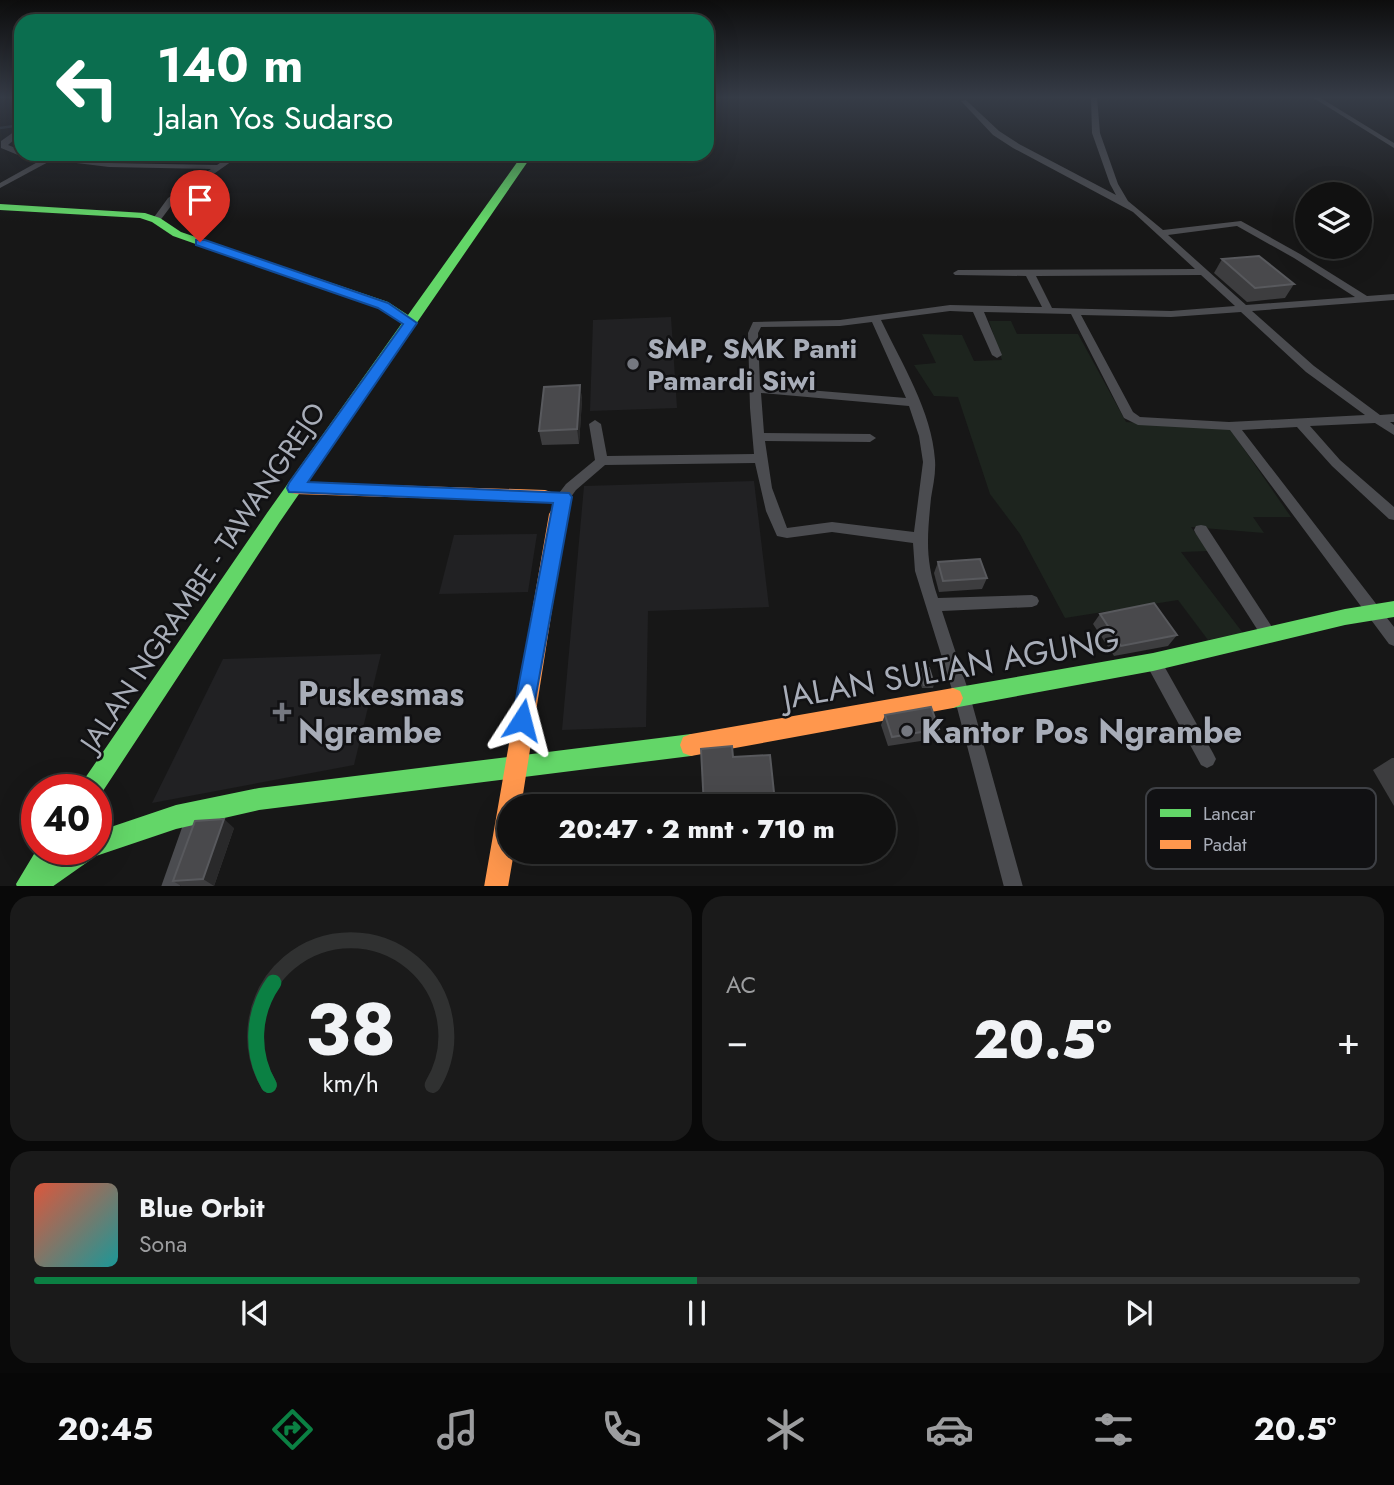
<!DOCTYPE html>
<html lang="id">
<head>
<meta charset="utf-8">
<style>
  body { margin:0; font-family:Jost,sans-serif; background:#1a1a1a; color:#f1f3f6; height:100vh; display:flex; flex-direction:column; font-size:26px; white-space:nowrap }
  * { box-sizing:border-box; margin:0 }
  p { font-size:23px; color:#9c9d9f }
  .icon { flex:none; width:38px; height:38px; fill:none; stroke:currentColor; stroke-width:2; stroke-linecap:round; stroke-linejoin:round }
  .map { position:relative; height:886px; overflow:hidden }
  .sheet { display:flex; flex-direction:column; gap:10px; padding:10px; background:#090909; flex:1 }
  .sheet>* { flex:none }
  .top-card { position:absolute; left:14px; top:14px; width:700px; height:147px; border-radius:21px; box-shadow:0 7px 28px #0002,0 0 0 2px #303131; background:#0b6e4f; color:#fff; overflow:hidden }
  .buttons { position:absolute; left:1295px; top:182px; display:grid; gap:14px }
  .buttons a { display:grid; place-items:center; width:77px; height:77px; border-radius:50%; background:#111; box-shadow:0 7px 28px #0002,0 0 0 2px #303131; font-size:35px }
  .speed { position:absolute; left:21px; top:774px; display:flex; gap:14px; font-size:35px; font-weight:700; text-align:center }
  .speed>* { display:grid; place-content:center; width:91px; height:91px; border-radius:50%; background:#111; box-shadow:0 7px 28px #0002,0 0 0 2px #303131; line-height:1 }
  .speed .limit { border:10px solid #d22; background:#fff; color:#111 }
  .pin { position:absolute; display:grid; place-items:center; width:60px; height:60px; color:#fff; margin:-72px -30px; border-radius:50% 50% 50% 0; rotate:-45deg; box-shadow:0 0 7px #0007 }
  .pin .icon { rotate:45deg }
  .me { position:absolute; width:77px; margin:-38px; rotate:9deg; stroke-linejoin:round; filter:drop-shadow(0 0 5px #0008) }
  .turn { display:flex; align-items:center; gap:24px; height:147px; padding:0 28px; font-size:32px }
  .turn .icon { width:91px; height:91px; stroke-width:2.5 }
  .turn b { display:block; font-size:49px; line-height:60px }
  .big { font-size:52px; font-weight:800; line-height:1.1 }
  .sheet .widget { flex:1; display:flex; flex-direction:column; justify-content:center; gap:10px; min-width:0; padding:0 24px; border-radius:21px; background:#1a1a1a }
  .sheet .dial { align-items:center; gap:0 }
  .dial svg { height:182px; overflow:visible; fill:none; stroke:#303131; stroke-width:7; stroke-linecap:round; text-anchor:middle }
  .dial text { fill:#f1f3f6; stroke:none }
  .song { display:flex; align-items:center; gap:21px }
  .cover { width:84px; height:84px; border-radius:10px; background:linear-gradient(135deg,hsl(10 70% 55%),hsl(180 70% 35%)) }
  .played { height:7px; border-radius:4px; background:linear-gradient(90deg,#0b8043 50%,#303131 50%) }
  .keys { display:flex; justify-content:space-around; direction:ltr }
  .heat { display:flex; justify-content:space-between; align-items:center; font-size:38px; direction:ltr }
  .sheet .tiles { flex:1; display:grid; gap:10px; grid-template-columns:1fr 1fr }
  .widget:last-child { grid-column:span 2 }
  .trip { position:absolute; left:497px; top:794px; width:399px; height:70px; border-radius:35px; background:#111; box-shadow:0 7px 28px #0002,0 0 0 2px #303131; font-weight:800; line-height:70px; text-align:center }
  .menu { display:flex; height:112px; justify-content:space-around; align-items:center; background:#070707; color:#9c9d9f }
  .menu .icon { width:49px; height:49px }
  .menu .active { color:#0b8043 }
  .menu b { font-size:32px; color:#f1f3f6 }
  .map>svg:first-child { display:block }
  .built { fill:#212123 }
  .green { fill:#1d241e }
  .lines { fill:none; stroke-linecap:round; stroke-linejoin:round }
  .stream { stroke:#2a3239; stroke-width:2.5 }
  .street { fill:#4b4c50; fill-rule:evenodd }
  .fast { fill:#63d668; fill-rule:evenodd }
  .slow { fill:#ff974d; fill-rule:evenodd }
  .wall { fill:#3d3d3f }
  .shaded-wall { fill:#29292a }
  .building { fill:#49494c; stroke:#58595d; stroke-width:2 }
  .route { fill:#1a73e8; stroke:#114b97; stroke-width:2 }
  .poi-dot { fill:#757880; stroke:#111113; stroke-width:2.5 }
  .labels { text-anchor:middle; dominant-baseline:central; stroke-width:5; stroke-linejoin:round; paint-order:stroke }
  .poi-label { font-size:28px; font-weight:bold; fill:#a8adb8; stroke:#111113; text-anchor:start }
  .street-label { font-size:28px; fill:#a8adb8; stroke:#111113 }
  .near-street-label { font-size:33px; fill:#a8adb8; stroke:#111113 }
  .near-poi-label { font-size:33px; font-weight:bold; fill:#a8adb8; stroke:#111113; text-anchor:start }
  .key { fill:#111113; stroke:#3e4045; stroke-width:2 }
  .key-label { font-size:19px; fill:#a8adb8 }
</style>
</head>
<body>
<div class="map">
<svg width="1394" height="887" viewBox="0 0 1394 887">
  <rect width="100%" height="100%" fill="#171717"/>
  <g class="built">
    <polygon points="671,317 677,408 590,411 593,320"/>
    <polygon points="754,481 769,607 648,611 646,727 562,730 584,486"/>
    <polygon points="537,534 528,592 439,594 454,535"/>
    <polygon points="381,654 354,765 152,803 223,659"/>
  </g>
  <polygon class="green" points="989,321 1011,321 1017,334 1078,334 1126,422 1230,429 1291,517 1253,517 1264,533 1191,527 1208,551 1181,552 1243,633 1208,640 1178,600 1065,618 1020,534 990,494 958,397 934,396 914,365 936,363 922,334 962,335 974,361 1002,360"/>
  <g class="lines">
    <polyline class="stream" points="0,128 21,125"/>
    <g class="street">
      <path d="M1091 97H1097L1100 133 1118 184 1128 201 1163 230 1241 221 1300 254 1367 296 1394 294V300L1252 311 1314 366 1380 415 1394 414V422H1390L1394 425V435L1375 423 1310 426 1340 460 1394 507V520L1389 519 1332 466 1297 427 1242 430 1394 627V646L1389 644 1230 430 1138 425 1124 418 1071 314 984 312 1002 355 997 358 992 355 973 312 950 311 881 320C902 364 932 412 935 460 936 473 933 486 931 498 927 539 925 559 938 598L1032 595 1037 597 1039 601 1037 605 1032 607 942 611 970 696 1023 887H1004L954 696 915 571 913 543 832 532 787 538 777 536 766 511 755 463 605 465 576 490 568 501H558L556 497 566 484 595 460 589 424 595 420 601 424 607 456 754 454 750 408 748 333 753 322 840 320 950 305 1042 307 1026 276 955 275 953 273 958 270 1195 269 1133 212 1013 148 993 135 961 101 966 100 999 131 1019 144 1116 195 1110 184 1092 133ZM1237 226 1294 258 1355 297 1246 305 1168 235ZM1201 275 1235 306 1171 311 1052 308 1036 276ZM1241 312 1306 372 1365 415 1229 422 1140 417 1133 412 1081 315 1171 317ZM872 322 906 398 760 386 758 333 761 327 840 326ZM761 393 909 406 919 436 923 462 914 532 832 522 787 528 772 488 765 441 870 442 876 438 870 434 764 433Z"/>
      <polygon points="1312,97 1319,97 1394,143 1394,148"/>
      <polygon points="18,129 21,129 21,134 8,145 21,150 21,154 51,155 109,163 217,165 233,154 242,154 174,202 159,222 156,223 152,220 168,198 211,169 109,167 52,160 0,188 0,183 43,159 18,155 1,148 1,141"/>
      <polygon points="1201,525 1206,526 1274,630 1277,635 1274,640 1269,642 1264,640 1196,534 1194,530 1196,526"/>
      <polygon points="1153,655 1159,657 1213,753 1216,759 1213,765 1207,768 1201,765 1145,662 1147,657"/>
      <polygon points="196,802 202,805 205,811 180,887 161,887 190,805"/>
    </g>
    <g class="fast">
      <polygon points="523,154 533,154 279,523 99,797 96,798 96,789 80,789 83,781 267,513 402,323 378,308 173,236 152,222 140,218 0,210 0,204 145,213 160,218 181,232 388,302 408,315"/>
      <polygon points="1394,601 1394,617 1345,625 1153,671 953,708 946,705 943,698 946,691 953,688 1153,653 1345,609"/>
      <polygon points="691,734 699,737 702,745 699,753 691,756 259,810 176,829 96,856 52,887 17,887 16,884 37,849 63,849 62,851 66,849 96,849 96,832 176,805 259,788"/>
    </g>
    <g class="slow">
      <polygon points="295,482 545,490 551,492 553,496 551,500 545,502 295,494 289,492 287,488 289,484"/>
      <polygon points="558,507 564,509 567,514 521,807 509,807 509,852 514,852 508,887 484,887 549,514 552,509"/>
      <polygon points="953,688 960,691 963,698 960,705 953,708 691,756 683,753 680,745 683,737 691,734"/>
    </g>
  </g>
  <g class="wall">
    <polygon points="1222,259 1294,284 1285,298 1247,302 1214,273"/>
    <polygon points="580,385 582,400 579,444 542,445 539,431"/>
    <polygon points="938,562 987,578 982,589 939,592 934,573"/>
    <polygon points="1100,614 1177,635 1168,646 1114,656 1093,624"/>
    <polygon points="919,669 934,684 933,688 922,688 917,672"/>
    <polygon points="885,715 939,729 934,739 888,746 881,725"/>
    <polygon points="733,757 775,802 774,807 703,807"/>
    <polygon points="1392,758 1394,758 1394,806 1373,770"/>
    <polygon points="234,828 214,886 181,886 173,881"/>
  </g>
  <g class="shaded-wall">
    <polygon points="580,385 582,400 579,444 577,429"/>
    <polygon points="224,819 234,828 214,886 203,879"/>
  </g>
  <g class="building">
    <polygon points="1259,256 1294,284 1255,288 1222,259"/>
    <polygon points="580,385 577,429 539,431 544,387"/>
    <polygon points="980,559 987,578 943,581 938,562"/>
    <polygon points="1154,603 1177,635 1121,646 1100,614"/>
    <polygon points="929,668 934,684 924,685 919,669"/>
    <polygon points="931,707 939,729 892,737 885,715"/>
    <polygon points="732,746 733,757 770,755 775,802 736,804 736,807 704,807 701,749"/>
    <polygon points="224,819 203,879 173,881 195,821"/>
  </g>
  <linearGradient id="sky" x2="0" y2="1"><stop stop-color="#0d0d0d"/><stop offset="0.44" stop-color="#363c47"/><stop offset="1" stop-color="#363c47" stop-opacity="0"/></linearGradient>
  <rect width="1394" height="221" fill="url(#sky)"/>
  <polygon class="route" points="196,240 205,240 388,303 417,323 308,482 569,493 572,497 530,728 522,731 515,728 512,720 553,503 289,492 287,488 289,483 403,324 378,308 196,245"/>
  <g class="poi-dot">
    <circle cx="633" cy="364" r="7"/>
    <path d="M278.5 701.5h7v7h7v7h-7v7h-7v-7h-7v-7h7z"/>
    <circle cx="907" cy="731" r="7"/>
  </g>
  <g class="labels">
    <g class="poi-label">
      <text x="647" y="348">SMP, SMK Panti<tspan x="647" dy="32">Pamardi Siwi</tspan></text>
    </g>
    <g class="street-label">
      <text transform="translate(203 577) rotate(-56)">JALAN NGRAMBE - TAWANGREJO</text>
    </g>
    <g class="near-street-label">
      <text transform="translate(951 668) rotate(-10)">JALAN SULTAN AGUNG</text>
    </g>
    <g class="near-poi-label">
      <text x="298" y="693">Puskesmas<tspan x="298" dy="38">Ngrambe</tspan></text>
      <text x="921" y="731">Kantor Pos Ngrambe</text>
    </g>
  </g>
  <rect x="1146" y="788" width="230" height="81" rx="10" class="key"/>
  <rect x="1160" y="809" width="31" height="8" fill="#63d668"/>
  <rect x="1160" y="840" width="31" height="9" fill="#ff974d"/>
  <g class="key-label">
    <text x="1203" y="820">Lancar</text>
    <text x="1203" y="851">Padat</text>
  </g>
</svg>
<div class="buttons">
<a><svg class="icon" aria-label="layers" viewBox="0 0 24 24"><path d="M12 4l9 5-9 5-9-5zM3 14l9 5 9-5"/></svg></a>
</div>
<div class="speed"><div class="limit">40</div></div>
<div class="pin" style="left:200px;top:242px;background:#d93025"><svg class="icon" aria-label="arrive" viewBox="0 0 24 24"><path d="M6 21V4h12l-3 4 3 4H6"/></svg></div>
<svg class="me" style="left:522px;top:720px" viewBox="-20 -20 40 40"><path d="M0-17L14 15 0 8-14 15z" fill="#1a73e8" stroke="#fff" stroke-width="4"/></svg>
<div class="trip">20:47 · 2 mnt · 710 m</div>
<div class="top-card">
<div class="turn"><svg class="icon" aria-label="left" viewBox="0 0 24 24"><path d="M17 20v-9H6M10 6l-5 5 5 5"/></svg><div><b>140 m</b>Jalan Yos Sudarso</div></div>
</div>
</div>
<section class="sheet">
<div class="tiles">
<div class="widget dial"><svg viewBox="0 0 100 80">
<path d="M14 69A42 42 0 1 1 86 69"/>
<path d="M14 69A42 42 0 0 1 16 24" stroke="#0b8043"/>
<text x="50" y="56" font-size="32" font-weight="700">38</text>
<text x="50" y="72" font-size="11">km/h</text>
</svg></div>
<div class="widget"><p>AC</p>
<div class="heat"><a>−</a><b class="big">20.5°</b><a>+</a></div>
</div>
<div class="widget">
<div class="song"><i class="cover"></i><div><b>Blue Orbit</b><p>Sona</p></div></div>
<div class="played"></div>
<div class="keys"><svg class="icon" aria-label="previous" viewBox="0 0 24 24"><path d="M18 5L8 12l10 7zM5 5v14"/></svg><svg class="icon" aria-label="pause" viewBox="0 0 24 24"><path d="M8 5v14M16 5v14"/></svg><svg class="icon" aria-label="next" viewBox="0 0 24 24"><path d="M6 5l10 7-10 7zM19 5v14"/></svg></div>
</div>
</div>
</section>
<nav class="menu">
<b>20:45</b>
<svg class="icon active" aria-label="directions" viewBox="0 0 24 24"><path d="M12 3l9 9-9 9-9-9zM9 14v-3h6M13 9l2 2-2 2"/></svg>
<svg class="icon" aria-label="music" viewBox="0 0 24 24"><path d="M9 18V5l10-2v13"/><circle cx="6" cy="18" r="3"/><circle cx="16" cy="16" r="3"/></svg>
<svg class="icon" aria-label="phone" viewBox="0 0 24 24"><path d="M5 4h4l2 5-3 2q2 4 5 5l2-3 5 2v4C11 20 4 13 5 4z"/></svg>
<svg class="icon" aria-label="climate" viewBox="0 0 24 24"><path d="M12 3v18M4 7l16 10M4 17L20 7"/></svg>
<svg class="icon" aria-label="car" viewBox="0 0 24 24"><path d="M5 17H2v-5l4-1 3-4h7l3 4 3 1v5h-3M9 17h6M6 11h13"/><circle cx="7" cy="17" r="2"/><circle cx="17" cy="17" r="2"/></svg>
<svg class="icon" aria-label="filters" viewBox="0 0 24 24"><path d="M4 7h16M4 17h16"/><circle cx="9" cy="7" r="2"/><circle cx="15" cy="17" r="2"/></svg>
<b>20.5°</b>
</nav>
</body>
</html>
